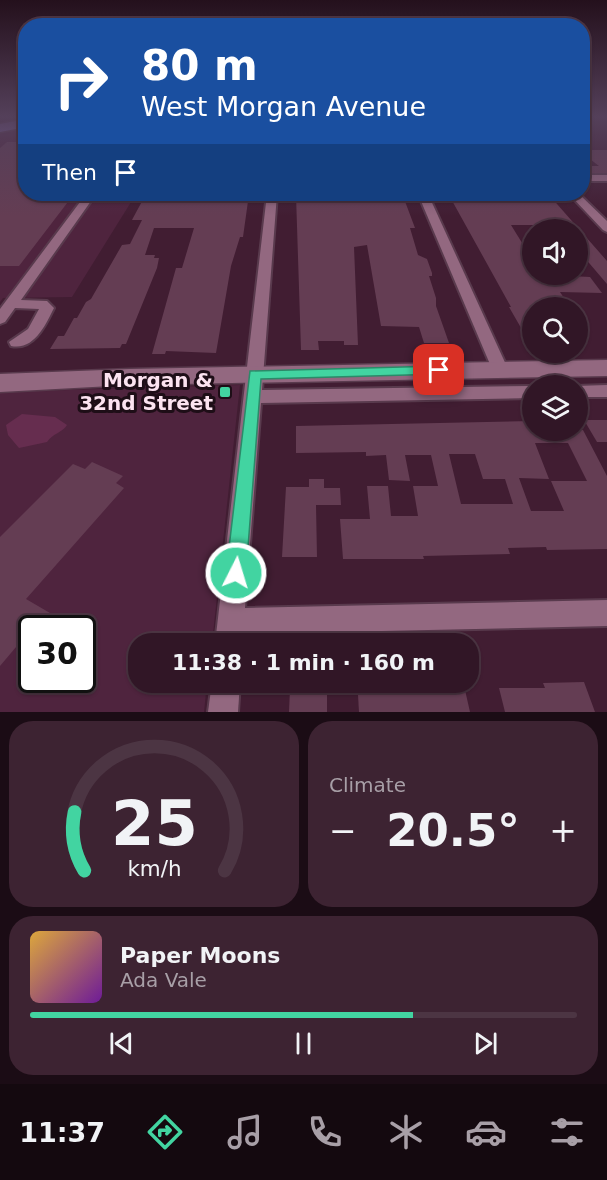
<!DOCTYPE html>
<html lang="en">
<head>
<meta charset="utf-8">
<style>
  body { margin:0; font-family:"DejaVu Sans",sans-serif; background:#3d2332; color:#f1f3f6; height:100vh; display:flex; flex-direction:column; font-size:22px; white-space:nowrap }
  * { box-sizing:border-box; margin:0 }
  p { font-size:20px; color:#a89fa7 }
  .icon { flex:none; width:33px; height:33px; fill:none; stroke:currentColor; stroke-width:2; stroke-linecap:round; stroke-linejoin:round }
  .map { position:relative; height:712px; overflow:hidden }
  .side { display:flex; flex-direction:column; gap:9px; padding:9px; background:#1b0c15; flex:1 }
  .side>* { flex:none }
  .top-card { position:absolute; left:18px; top:18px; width:572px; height:183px; border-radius:24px; box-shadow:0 2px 4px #0004,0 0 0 2px #4c3543; background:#1a4fa0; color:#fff; overflow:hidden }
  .fabs { position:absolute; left:522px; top:219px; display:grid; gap:12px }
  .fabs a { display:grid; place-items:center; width:66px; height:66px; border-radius:50%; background:#311626; box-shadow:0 2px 4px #0004,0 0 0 2px #4c3543; font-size:30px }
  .speed { position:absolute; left:18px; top:615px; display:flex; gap:12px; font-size:30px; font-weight:700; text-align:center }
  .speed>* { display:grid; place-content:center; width:78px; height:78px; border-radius:50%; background:#311626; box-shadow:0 2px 4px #0004,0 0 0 2px #4c3543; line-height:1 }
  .speed .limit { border:3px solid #111; border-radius:9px; background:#fff; color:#111 }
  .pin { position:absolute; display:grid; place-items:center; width:51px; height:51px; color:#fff; margin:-26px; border-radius:12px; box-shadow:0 3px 9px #0006 }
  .me { position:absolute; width:66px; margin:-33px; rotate:5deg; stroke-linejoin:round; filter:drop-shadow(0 0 4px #0008) }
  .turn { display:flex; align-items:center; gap:21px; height:126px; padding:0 24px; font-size:27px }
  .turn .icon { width:78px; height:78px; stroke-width:2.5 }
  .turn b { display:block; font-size:42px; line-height:51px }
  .then { display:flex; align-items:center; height:57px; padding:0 24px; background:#0003; gap:12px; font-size:22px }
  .big { font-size:45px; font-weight:700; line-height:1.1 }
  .side .card { flex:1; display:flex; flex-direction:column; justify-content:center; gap:9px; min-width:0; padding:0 21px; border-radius:24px; background:#3d2332 }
  .side .dial { align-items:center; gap:0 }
  .dial svg { height:156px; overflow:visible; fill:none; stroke:#4c3543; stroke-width:7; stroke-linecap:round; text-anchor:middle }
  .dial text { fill:#f1f3f6; stroke:none }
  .song { display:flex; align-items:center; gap:18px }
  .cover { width:72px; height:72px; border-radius:9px; background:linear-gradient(135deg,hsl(40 70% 55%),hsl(280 70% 35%)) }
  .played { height:6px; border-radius:3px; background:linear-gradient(90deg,#42d4a1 70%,#4c3543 70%) }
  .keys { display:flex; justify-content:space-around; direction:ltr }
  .heat { display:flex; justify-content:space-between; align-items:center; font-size:33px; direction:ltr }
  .side .tiles { flex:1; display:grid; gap:9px; grid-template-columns:1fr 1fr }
  .card:last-child { grid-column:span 2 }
  .trip { position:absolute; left:128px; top:633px; width:351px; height:60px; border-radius:24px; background:#311626; box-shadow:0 2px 4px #0004,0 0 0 2px #4c3543; font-weight:700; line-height:60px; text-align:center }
  .tab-bar { display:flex; height:96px; justify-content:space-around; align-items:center; background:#14090f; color:#a89fa7 }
  .tab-bar .icon { width:42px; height:42px }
  .tab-bar .on { color:#42d4a1 }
  .tab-bar b { font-size:27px; color:#f1f3f6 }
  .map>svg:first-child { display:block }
  .built { fill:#4f243e; fill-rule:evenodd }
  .green { fill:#662d4f }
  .building { fill:#643d53; fill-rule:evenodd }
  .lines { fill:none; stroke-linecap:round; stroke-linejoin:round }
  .street-casing { stroke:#593a4d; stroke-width:4 }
  .secondary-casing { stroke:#593a4d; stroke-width:3 }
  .primary-casing { stroke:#593a4d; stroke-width:3 }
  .street { fill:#936880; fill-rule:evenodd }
  .secondary { fill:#936880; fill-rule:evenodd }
  .primary { fill:#8570b2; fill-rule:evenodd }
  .route { fill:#42d4a1; stroke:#2b8a69; stroke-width:1.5 }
  .poi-dot { fill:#42d4a1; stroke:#1e0e17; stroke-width:2 }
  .labels { text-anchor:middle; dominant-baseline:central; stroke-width:6; stroke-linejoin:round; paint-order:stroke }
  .poi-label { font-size:20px; font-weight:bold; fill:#fce3f0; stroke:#1e0e17; text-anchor:end }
</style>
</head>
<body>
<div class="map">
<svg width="607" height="712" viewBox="0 0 607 712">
  <rect width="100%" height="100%" fill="#411d32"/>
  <g class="built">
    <polygon points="25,126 26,194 136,194 72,297 3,298 0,302 0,130"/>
    <path d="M240 385 212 643 138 644V682L207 683 204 712H0V392ZM32 628H82V680H32Z"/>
  </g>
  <path class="green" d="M22 414 55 417 67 425C62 433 53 433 47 442L19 448 8 435 6 425Z"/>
  <g class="building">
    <polygon points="7,142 26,142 26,194 74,194 19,266 0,266 0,148"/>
    <polygon points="582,150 607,150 607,173 582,173 582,166 599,166 582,153"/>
    <polygon points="146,194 249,194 243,237 240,237 231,266 216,353 166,351 165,354 152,354 176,268 182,268 194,228 154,228 145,255 155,255 154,258 159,258 157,268 126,344 122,344 120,348 50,349 58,336 64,336 74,318 77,318 86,302 91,299 122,245 130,244 142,220 132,220 133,218"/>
    <polygon points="521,194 523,196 550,196 607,261 607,284 578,250 578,228 558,229 555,225 511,225 532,259 532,274 590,277 602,293 560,292 564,298 558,299 564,308 532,308 532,347 509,307 511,307 450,197 453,197 451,195"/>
    <polygon points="296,195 337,195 337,198 403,196 415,228 410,228 418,255 427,259 432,273 432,276 429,276 436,298 436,306 449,343 424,343 419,327 381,326 367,245 354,247 358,345 344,345 344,341 318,341 319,350 301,350"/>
    <polygon points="584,420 607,420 607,442 597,442"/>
    <path d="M532 421V430H583L607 476V549L547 550 546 547 508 548 510 554 423 556 424 559H343L340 519H370L367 486H388L391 516H418L413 486H438L431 455H405L410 481 389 480 386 455 366 456V452L296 453V426ZM535 443H568L587 481H551L564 511H531L519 478 549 479ZM449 454H475L483 479H505L513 504H461Z"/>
    <polygon points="92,462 123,476 116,483 124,488 26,599 50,613 37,628 32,628 32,635 27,634 0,666 0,537 73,464 85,469"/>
    <polygon points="309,479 324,479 324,488 340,488 341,505 316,505 317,557 282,557 286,487 309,487"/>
    <polygon points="584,682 595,712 505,712 499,688 545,688 543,683"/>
    <polygon points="290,689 327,689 327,712 289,712"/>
    <polygon points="465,690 470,712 359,712 358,695"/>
  </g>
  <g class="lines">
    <defs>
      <g id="street">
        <rect x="582" y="175" width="25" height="6"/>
        <path d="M86 194H96L21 300 47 301 54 308C46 324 34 351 11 346L9 342 28 329 39 309 15 308 5 322 0 324V309Z"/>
        <polygon points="267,194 277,194 262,390 532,386 532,398 261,403 245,608 607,600 607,626 243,634 243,644 215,644"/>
        <polygon points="418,194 428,194 508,369 506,373 494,373 492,369"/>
        <polygon points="569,194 579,194 607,221 607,232 603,230"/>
        <polygon points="607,385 607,397 578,397 578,386 576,386"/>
        <polygon points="212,682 240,682 238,712 208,712"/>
      </g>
      <polygon id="secondary" points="607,360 607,376 130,385 0,392 0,374 130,369"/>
      <polygon id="primary" points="26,119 26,127 0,132 0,124"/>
    </defs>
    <use href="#street" class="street-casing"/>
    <use href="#secondary" class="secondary-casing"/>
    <use href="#primary" class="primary-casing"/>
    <use href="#street" class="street"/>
    <use href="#secondary" class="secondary"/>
    <use href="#primary" class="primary"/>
  </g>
  <linearGradient id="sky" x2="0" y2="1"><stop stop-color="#24101c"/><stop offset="0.54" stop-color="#54405a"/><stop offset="1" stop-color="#54405a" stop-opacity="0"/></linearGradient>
  <rect width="607" height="216" fill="url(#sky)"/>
  <polygon class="route" points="439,366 446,370 444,374 261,379 246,573 243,580 236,583 229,580 226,573 250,371"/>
  <rect class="poi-dot" x="219" y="386" width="12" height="12" rx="3"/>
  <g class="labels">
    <g class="poi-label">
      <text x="213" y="380">Morgan &amp;<tspan x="213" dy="23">32nd Street</tspan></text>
    </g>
  </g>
</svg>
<div class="fabs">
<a><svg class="icon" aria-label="sound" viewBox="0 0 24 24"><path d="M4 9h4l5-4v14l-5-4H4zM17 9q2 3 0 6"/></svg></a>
<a><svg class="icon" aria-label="search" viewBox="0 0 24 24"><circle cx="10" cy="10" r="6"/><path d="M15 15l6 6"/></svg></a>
<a><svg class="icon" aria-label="layers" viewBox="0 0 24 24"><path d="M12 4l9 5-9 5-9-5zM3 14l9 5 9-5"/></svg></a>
</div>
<div class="speed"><div class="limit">30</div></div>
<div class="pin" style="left:439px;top:370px;background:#d93025"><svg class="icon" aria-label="arrive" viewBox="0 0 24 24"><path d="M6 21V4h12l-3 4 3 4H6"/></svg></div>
<svg class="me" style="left:236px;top:573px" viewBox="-20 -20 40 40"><circle r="17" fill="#42d4a1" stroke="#fff" stroke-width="3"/><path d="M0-11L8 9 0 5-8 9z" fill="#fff"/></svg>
<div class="trip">11:38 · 1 min · 160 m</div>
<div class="top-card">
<div class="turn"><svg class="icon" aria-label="right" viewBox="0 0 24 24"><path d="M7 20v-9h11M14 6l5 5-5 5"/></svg><div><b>80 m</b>West Morgan Avenue</div></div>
<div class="then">Then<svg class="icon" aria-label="arrive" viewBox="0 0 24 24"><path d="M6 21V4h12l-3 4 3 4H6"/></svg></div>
</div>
</div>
<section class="side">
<div class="tiles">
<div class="card dial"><svg viewBox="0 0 100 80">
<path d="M14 69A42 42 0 1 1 86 69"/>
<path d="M14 69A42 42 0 0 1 9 39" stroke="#42d4a1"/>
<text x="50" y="56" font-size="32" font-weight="700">25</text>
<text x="50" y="72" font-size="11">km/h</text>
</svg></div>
<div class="card"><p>Climate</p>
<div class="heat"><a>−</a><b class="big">20.5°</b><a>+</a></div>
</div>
<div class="card">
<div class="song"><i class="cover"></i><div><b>Paper Moons</b><p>Ada Vale</p></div></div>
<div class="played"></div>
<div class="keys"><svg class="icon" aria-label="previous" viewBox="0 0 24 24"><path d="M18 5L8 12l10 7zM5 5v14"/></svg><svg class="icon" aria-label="pause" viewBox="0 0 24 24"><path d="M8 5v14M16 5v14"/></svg><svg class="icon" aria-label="next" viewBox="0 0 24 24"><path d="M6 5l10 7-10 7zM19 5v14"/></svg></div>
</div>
</div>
</section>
<nav class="tab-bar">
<b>11:37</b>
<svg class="icon on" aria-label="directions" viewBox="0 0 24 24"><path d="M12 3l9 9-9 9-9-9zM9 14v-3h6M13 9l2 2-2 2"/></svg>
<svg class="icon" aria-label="music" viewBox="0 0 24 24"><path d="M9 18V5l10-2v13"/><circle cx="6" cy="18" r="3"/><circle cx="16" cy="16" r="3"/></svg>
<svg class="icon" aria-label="phone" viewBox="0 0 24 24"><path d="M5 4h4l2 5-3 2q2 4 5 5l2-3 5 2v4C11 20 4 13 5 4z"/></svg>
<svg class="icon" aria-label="climate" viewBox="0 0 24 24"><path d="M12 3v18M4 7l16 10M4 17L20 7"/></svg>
<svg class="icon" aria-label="car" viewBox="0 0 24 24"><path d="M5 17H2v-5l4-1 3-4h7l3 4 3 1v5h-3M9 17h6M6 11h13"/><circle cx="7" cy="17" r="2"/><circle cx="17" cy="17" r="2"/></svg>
<svg class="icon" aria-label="filters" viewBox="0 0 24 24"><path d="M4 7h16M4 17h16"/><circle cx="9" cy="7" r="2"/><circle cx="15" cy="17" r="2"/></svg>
</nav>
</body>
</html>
